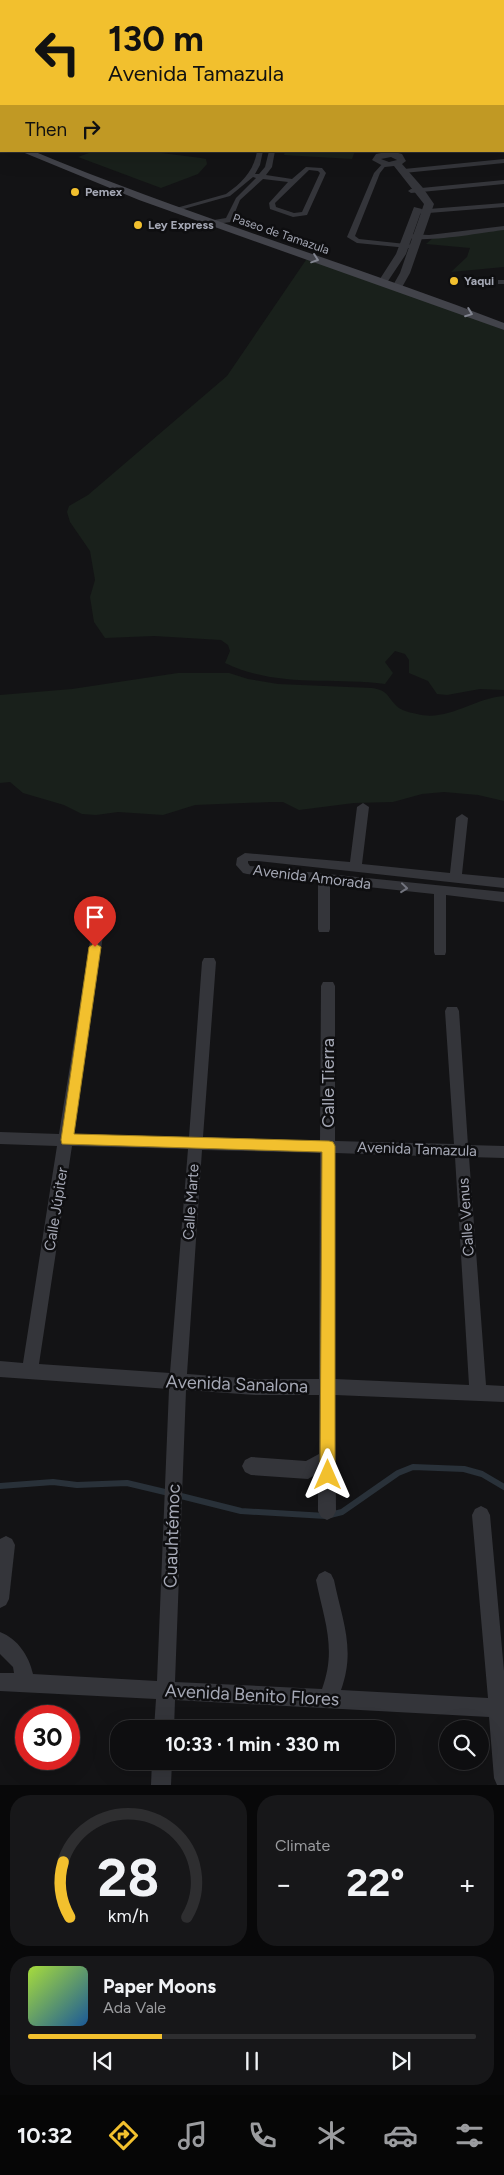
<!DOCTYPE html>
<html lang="en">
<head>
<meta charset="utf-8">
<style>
  body { margin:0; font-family:Figtree,sans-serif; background:#171719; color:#f1f3f6; height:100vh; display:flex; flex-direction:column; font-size:19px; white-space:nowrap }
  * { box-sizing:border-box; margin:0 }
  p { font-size:16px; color:#9b9c9f }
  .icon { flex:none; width:28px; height:28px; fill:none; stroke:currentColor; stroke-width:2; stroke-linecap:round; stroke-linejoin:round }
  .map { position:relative; height:1785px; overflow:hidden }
  .details { display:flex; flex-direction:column; gap:10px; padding:10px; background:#080809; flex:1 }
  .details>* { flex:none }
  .banner { position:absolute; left:0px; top:0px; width:505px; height:152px; box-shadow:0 5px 20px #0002,0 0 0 1px #2e2e30; background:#f2c02e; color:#111; overflow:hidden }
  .buttons { position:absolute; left:439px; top:1720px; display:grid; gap:10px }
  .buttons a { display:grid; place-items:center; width:50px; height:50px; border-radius:50%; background:#0e0e10; box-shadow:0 5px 20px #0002,0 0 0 1px #2e2e30; font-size:25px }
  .speed { position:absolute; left:15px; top:1705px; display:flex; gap:10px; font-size:25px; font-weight:700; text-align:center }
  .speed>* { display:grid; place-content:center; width:65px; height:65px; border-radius:50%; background:#0e0e10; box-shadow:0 5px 20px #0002,0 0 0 1px #2e2e30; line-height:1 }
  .speed .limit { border:8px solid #d22; background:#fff; color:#111 }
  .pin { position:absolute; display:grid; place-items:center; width:42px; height:42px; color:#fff; margin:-51px -21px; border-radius:50% 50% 50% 0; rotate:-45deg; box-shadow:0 0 5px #0007 }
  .pin .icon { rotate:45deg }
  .me { position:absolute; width:55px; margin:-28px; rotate:0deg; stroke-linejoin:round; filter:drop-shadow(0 0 4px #0008) }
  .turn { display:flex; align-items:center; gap:18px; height:105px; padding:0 25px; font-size:22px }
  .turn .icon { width:65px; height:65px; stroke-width:2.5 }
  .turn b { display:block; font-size:35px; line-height:42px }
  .then { display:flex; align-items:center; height:48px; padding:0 25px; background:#0003; gap:10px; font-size:19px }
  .big { font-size:38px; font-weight:700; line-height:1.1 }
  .details .card { flex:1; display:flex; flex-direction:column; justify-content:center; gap:8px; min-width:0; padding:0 18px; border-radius:20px; background:#171719 }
  .details .dial { align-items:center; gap:0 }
  .dial svg { height:130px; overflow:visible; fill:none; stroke:#2e2e30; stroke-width:7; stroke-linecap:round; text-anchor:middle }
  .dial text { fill:#f1f3f6; stroke:none }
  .song { display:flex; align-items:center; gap:15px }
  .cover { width:60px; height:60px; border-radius:8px; background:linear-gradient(135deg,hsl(80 70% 55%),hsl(210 70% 35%)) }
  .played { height:5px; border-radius:2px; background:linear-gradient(90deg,#f2c02e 30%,#2e2e30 30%) }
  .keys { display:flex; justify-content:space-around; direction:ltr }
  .heat { display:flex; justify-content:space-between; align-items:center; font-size:28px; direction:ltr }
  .details .tiles { flex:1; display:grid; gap:10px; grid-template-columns:1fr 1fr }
  .card:last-child { grid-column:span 2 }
  .trip { position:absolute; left:110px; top:1720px; width:285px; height:50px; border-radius:20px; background:#0e0e10; box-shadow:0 5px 20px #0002,0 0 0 1px #2e2e30; font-weight:700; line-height:50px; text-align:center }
  .dock { display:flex; height:80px; justify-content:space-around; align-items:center; background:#060606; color:#9b9c9f }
  .dock .icon { width:35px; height:35px }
  .dock .on { color:#f2c02e }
  .dock b { font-size:22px; color:#f1f3f6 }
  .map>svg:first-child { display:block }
  .green { fill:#19201b }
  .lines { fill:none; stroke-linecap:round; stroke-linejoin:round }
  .stream { stroke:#293139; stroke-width:6 }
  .minor { fill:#34353a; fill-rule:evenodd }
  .tertiary { fill:#34353a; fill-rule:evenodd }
  .secondary { fill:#42434a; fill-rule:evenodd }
  .oneway { stroke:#828590 }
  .oneway2 { stroke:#72747e }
  .route { fill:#f2c02e; stroke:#9d7d1e }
  .poi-dot { fill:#f2c02e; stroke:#0e0e10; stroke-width:2 }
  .labels { text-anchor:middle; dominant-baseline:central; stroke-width:5; stroke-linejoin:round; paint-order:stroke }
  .far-poi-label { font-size:12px; font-weight:bold; fill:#a5a8b5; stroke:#0e0e10; text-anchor:start }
  .far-street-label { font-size:12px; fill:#a5a8b5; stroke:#0e0e10 }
  .street-label { font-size:15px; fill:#a5a8b5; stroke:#0e0e10 }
  .near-street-label { font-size:18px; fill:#a5a8b5; stroke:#0e0e10 }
</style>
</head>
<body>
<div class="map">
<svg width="504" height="1785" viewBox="0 0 504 1785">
  <rect width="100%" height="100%" fill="#131315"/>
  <g class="green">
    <polygon points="94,151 145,151 201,158 206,159 207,164 198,174 161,188 78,157"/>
    <polygon points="285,151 355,151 352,159 284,155"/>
    <polygon points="504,229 504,267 451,272 467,257 470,248 426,244 433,238"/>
    <path d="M308 257 397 288 504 330V690L480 689 447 695 437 694 428 681 409 673V660L405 654 395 651 385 662 393 673 385 684C330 677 277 688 225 663L230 651 228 645 221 640 154 636 105 638 94 622 90 597 95 580 90 551 70 522 67 512 69 506 88 495 227 376Z"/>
    <path d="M178 673H229L248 679 278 684 372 688C390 691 386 697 399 708 403 711 412 713 417 714 448 722 474 698 504 696V801L478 795 444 792 422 794 393 802 354 803 299 810 283 802H271L195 805 163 815 118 812 96 815 82 814 64 805 23 793 10 782 0 783V695L72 689Z"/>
  </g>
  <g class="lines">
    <g class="stream">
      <polyline points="0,1486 53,1482 77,1485 127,1483 169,1493"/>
      <polyline points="177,1495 241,1511 326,1516 342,1512 398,1473 413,1467 464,1469 482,1474 504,1487"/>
    </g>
    <g class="minor">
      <polygon points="408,0 421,0 422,1 410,1"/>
      <rect x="0" y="4" width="1" height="4"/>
      <rect x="0" y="26" width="1" height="4"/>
      <rect x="0" y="50" width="1" height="4"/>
      <polygon points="0,59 1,60 1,64 0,64"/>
      <rect x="0" y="87" width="1" height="5"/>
      <path d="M257 151H263L260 165 255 174H259L265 167 269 151H275L272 167 266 175 292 179 306 167 322 168 326 173 307 215 293 217 270 209 269 203 288 182 263 179 240 200 231 222 208 225V221L226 218 236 198 256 178 253 177 230 196 173 212 169 210 226 194C242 183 254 171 257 151ZM309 170 318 171 320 173 302 212 294 213 276 207 275 203Z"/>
      <polygon points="504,159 504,163 404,173 401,171 404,169"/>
      <polygon points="384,162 387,164 380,173 355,236 359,239 415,245 418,245 418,249 357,243 347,237 374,173"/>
      <polygon points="504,180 504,184 411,193 408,191 411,189"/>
      <polygon points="504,203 504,207 416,214 412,212 416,210"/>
      <path d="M504 226V230C485 232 417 245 403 236L407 234 429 235Z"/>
      <rect x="498" y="280" width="6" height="4"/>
      <polygon points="363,803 369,807 362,864 450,873 456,818 462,814 468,818 462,874 504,878 504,888 258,861 248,861 248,863 250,866 504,892 504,902 446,895 446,952 445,955 435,955 434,952 434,894 330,883 330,929 329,932 319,932 318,929 318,882 247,874 243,873 236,865 237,858 245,853 350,862 357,807"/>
      <path d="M98 924 103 926 104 929 74 1134 189 1137 202 962 204 958H214L216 962 203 1137 320 1141 321 986 323 982H333L335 986V1141L454 1144 445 1011 447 1007H457L459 1011 468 1145 504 1146V1158L469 1157 486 1385 504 1386V1402L335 1395 336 1511 333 1517 327 1520 321 1517 318 1511V1473L308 1479 251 1475 245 1472 242 1466 245 1460 251 1457 306 1461 319 1454V1395H255L186 1390 175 1682 322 1689C337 1649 324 1620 316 1580L319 1574 325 1571 331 1574 334 1580C342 1620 356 1649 341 1690L488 1698 472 1515 475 1509 481 1506 487 1509 490 1515 504 1671V1785H497L494 1778 489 1717 175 1700 174 1729H154L156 1699 0 1691V1673H14L13 1667 0 1654V1632C18 1639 29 1656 33 1674L157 1681 169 1389 0 1377V1361L23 1363 57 1146 0 1144V1132L59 1134 92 929 93 926ZM72 1146 188 1149 170 1373 39 1364ZM202 1150 320 1153 319 1379H255L187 1374ZM335 1153 455 1157 469 1385 335 1379Z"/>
      <polygon points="6,1536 12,1539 15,1545 9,1599 6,1605 0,1608 0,1539"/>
      <polygon points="152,1761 172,1761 171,1785 151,1785"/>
    </g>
    <g class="tertiary">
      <path d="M391 151 402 154 406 161 402 164 423 188 434 204 410 273 401 289 397 290 392 287 400 273 424 204 394 166 385 167 372 160 376 154ZM391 157 397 160 389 162 381 159Z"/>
      <polygon points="414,207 422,209 406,254 386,284 380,284 378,282 396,254"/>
    </g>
    <g class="secondary">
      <rect x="0" y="138" width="1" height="6"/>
      <path d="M20 151H33C187 215 348 263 504 323V330L139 200Z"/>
    </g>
  </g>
  <defs><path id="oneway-chevron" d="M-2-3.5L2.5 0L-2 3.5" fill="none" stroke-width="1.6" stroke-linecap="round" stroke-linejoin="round" transform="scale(1.25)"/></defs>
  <g class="oneway">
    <use href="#oneway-chevron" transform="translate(315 259) rotate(19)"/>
    <use href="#oneway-chevron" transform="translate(469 313) rotate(21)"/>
  </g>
  <use class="oneway2" href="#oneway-chevron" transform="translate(404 888) rotate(6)"/>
  <polygon class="route" points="95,943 101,947 74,1134 329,1141 333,1142 335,1146 335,1475 333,1481 328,1483 322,1481 320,1475 322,1152 62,1144 61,1140 89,947"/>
  <g class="poi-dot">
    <circle cx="75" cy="192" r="5"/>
    <circle cx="138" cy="225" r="5"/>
    <circle cx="454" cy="281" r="5"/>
  </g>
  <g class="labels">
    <g class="far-poi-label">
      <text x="85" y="192">Pemex</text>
      <text x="148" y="225">Ley Express</text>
      <text x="464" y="281">Yaqui</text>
    </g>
    <g class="far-street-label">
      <text transform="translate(281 234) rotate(19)">Paseo de Tamazula</text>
    </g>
    <g class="street-label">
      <text transform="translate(312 877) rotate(7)">Avenida Amorada</text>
      <text transform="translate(417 1149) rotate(2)">Avenida Tamazula</text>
      <text transform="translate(191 1202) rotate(-86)">Calle Marte</text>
      <text transform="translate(56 1209) rotate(-81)">Calle Júpiter</text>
      <text transform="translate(466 1217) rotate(-94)">Calle Venus</text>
    </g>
    <g class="near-street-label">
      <text transform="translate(328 1083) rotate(-90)">Calle Tierra</text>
      <text transform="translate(237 1384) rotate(2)">Avenida Sanalona</text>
      <text transform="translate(172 1536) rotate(-88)">Cuauhtémoc</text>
      <text transform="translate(252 1695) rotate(3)">Avenida Benito Flores</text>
    </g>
  </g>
</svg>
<div class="buttons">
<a><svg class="icon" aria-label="search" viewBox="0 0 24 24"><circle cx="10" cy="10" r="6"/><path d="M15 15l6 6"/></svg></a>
</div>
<div class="speed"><div class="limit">30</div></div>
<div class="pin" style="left:95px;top:947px;background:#d93025"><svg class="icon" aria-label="arrive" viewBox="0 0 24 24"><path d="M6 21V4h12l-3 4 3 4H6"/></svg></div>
<svg class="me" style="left:328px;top:1475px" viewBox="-20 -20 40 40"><path d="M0-17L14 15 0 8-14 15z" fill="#f2c02e" stroke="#fff" stroke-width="4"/></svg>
<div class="trip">10:33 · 1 min · 330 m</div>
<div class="banner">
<div class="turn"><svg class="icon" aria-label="left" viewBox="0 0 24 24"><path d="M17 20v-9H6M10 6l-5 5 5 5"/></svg><div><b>130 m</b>Avenida Tamazula</div></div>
<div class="then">Then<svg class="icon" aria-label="right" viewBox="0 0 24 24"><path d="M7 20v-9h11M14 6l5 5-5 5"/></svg></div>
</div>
</div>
<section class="details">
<div class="tiles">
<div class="card dial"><svg viewBox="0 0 100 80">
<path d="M14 69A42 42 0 1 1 86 69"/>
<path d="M14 69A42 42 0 0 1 10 35" stroke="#f2c02e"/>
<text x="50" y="56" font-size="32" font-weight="700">28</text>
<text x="50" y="72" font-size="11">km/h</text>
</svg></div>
<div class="card"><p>Climate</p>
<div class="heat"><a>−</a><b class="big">22°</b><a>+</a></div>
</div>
<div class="card">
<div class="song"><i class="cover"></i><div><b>Paper Moons</b><p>Ada Vale</p></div></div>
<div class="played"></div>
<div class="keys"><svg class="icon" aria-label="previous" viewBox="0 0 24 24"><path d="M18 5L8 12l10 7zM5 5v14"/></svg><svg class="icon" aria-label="pause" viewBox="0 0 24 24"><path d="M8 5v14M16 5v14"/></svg><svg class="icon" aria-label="next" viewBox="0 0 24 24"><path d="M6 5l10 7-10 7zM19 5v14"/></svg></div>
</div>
</div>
</section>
<nav class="dock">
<b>10:32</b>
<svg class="icon on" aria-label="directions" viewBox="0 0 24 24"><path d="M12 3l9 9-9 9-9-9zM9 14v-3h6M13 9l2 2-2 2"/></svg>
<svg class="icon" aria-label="music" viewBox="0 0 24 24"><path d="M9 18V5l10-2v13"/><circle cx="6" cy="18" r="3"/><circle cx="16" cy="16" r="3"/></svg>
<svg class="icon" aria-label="phone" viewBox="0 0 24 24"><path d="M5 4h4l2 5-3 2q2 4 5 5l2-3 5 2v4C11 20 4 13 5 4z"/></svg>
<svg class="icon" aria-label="climate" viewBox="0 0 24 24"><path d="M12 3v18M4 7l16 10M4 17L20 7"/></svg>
<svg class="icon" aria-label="car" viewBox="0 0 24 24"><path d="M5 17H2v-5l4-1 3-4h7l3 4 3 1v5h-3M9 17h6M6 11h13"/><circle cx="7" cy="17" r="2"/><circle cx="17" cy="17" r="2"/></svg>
<svg class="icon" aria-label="filters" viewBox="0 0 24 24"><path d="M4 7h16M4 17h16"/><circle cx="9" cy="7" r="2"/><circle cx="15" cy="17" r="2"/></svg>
</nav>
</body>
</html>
